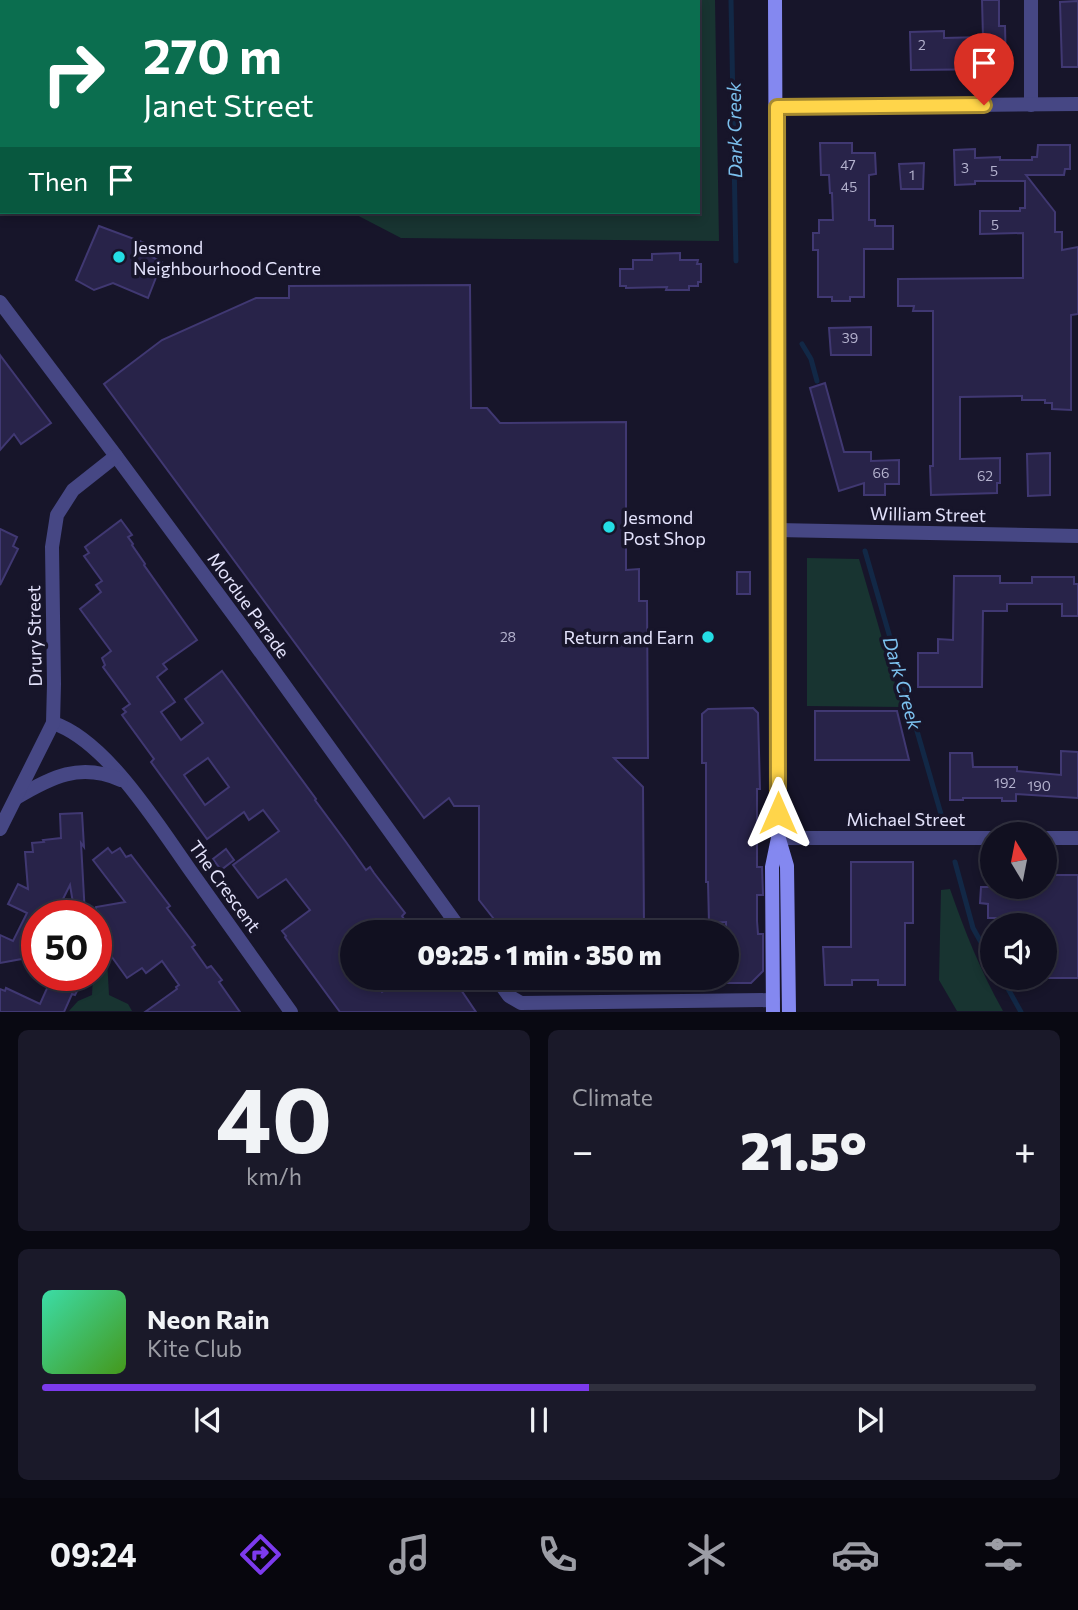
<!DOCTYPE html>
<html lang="en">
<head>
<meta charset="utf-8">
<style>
  body { margin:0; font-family:Commissioner,sans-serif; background:#1a1929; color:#f1f3f6; height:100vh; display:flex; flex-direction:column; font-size:26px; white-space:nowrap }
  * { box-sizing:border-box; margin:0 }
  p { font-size:23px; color:#9c9da5 }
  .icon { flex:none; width:38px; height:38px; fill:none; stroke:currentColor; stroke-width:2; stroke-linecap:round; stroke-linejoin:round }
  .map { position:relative; height:1012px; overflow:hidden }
  .side { display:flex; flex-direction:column; gap:18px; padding:18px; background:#090912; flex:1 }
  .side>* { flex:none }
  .top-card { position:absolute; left:0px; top:0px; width:700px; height:214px; box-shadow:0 4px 10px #0003,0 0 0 2px #30303e; background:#0b6e4f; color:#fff; overflow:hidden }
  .needle { width:46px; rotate:350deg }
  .tools { position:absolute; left:980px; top:822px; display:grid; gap:14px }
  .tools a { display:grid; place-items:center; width:77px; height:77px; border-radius:50%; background:#111020; box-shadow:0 4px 10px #0003,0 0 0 2px #30303e; font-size:35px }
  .speed { position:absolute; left:21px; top:900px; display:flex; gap:14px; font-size:35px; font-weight:700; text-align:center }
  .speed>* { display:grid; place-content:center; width:91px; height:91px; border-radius:50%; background:#111020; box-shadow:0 4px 10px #0003,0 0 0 2px #30303e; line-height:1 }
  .speed .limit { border:10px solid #d22; background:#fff; color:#111 }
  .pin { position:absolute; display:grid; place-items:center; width:60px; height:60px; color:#fff; margin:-72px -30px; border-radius:50% 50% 50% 0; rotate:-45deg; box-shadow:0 0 7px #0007 }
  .pin .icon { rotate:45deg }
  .me { position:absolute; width:77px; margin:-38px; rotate:0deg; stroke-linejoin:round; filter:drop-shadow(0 0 5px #0008) }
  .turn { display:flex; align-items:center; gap:24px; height:147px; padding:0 28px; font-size:32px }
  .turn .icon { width:91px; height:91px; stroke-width:2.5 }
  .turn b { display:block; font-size:49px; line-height:60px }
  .then { display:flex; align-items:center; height:66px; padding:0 28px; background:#0003; gap:14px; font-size:26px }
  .big { font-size:52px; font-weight:800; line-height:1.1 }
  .side .widget { flex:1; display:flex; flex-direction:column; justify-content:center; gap:10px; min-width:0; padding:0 24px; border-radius:10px; background:#1a1929 }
  .side .dial { align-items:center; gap:0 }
  .dial b { font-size:91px; line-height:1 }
  .song { display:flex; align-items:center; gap:21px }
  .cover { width:84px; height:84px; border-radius:10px; background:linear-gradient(135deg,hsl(160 70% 55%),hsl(100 70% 35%)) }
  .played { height:7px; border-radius:4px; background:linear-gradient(90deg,#7c3aed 55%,#30303e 55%) }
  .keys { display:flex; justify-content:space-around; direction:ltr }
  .heat { display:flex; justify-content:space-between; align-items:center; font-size:38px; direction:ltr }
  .side .tiles { flex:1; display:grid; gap:18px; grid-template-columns:1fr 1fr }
  .widget:last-child { grid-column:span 2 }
  .trip { position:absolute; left:340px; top:920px; width:399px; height:70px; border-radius:35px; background:#111020; box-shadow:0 4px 10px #0003,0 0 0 2px #30303e; font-weight:800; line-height:70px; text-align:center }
  .dock { display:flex; height:112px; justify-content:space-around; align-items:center; background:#07060d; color:#9c9da5 }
  .dock .icon { width:49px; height:49px }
  .dock .on { color:#7c3aed }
  .dock b { font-size:32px; color:#f1f3f6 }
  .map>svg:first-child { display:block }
  .green { fill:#183431 }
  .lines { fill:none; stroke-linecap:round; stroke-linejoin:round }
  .stream { stroke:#122846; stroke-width:5 }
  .building { fill:#282349; stroke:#403872; stroke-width:2; fill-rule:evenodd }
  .minor { stroke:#464784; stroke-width:14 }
  .tertiary { stroke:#464784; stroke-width:14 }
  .secondary { stroke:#8488f0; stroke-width:14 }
  .route-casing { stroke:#a68a30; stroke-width:18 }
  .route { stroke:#ffd54a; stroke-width:12 }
  .poi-dot { fill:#24dde5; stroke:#17152a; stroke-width:2.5 }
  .labels { text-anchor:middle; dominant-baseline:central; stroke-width:7; stroke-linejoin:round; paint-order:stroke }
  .number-label { font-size:14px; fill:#b4b2ce }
  .poi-label { font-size:18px; fill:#e3e2fb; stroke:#17152a; text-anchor:start }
  .street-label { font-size:18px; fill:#e3e2fb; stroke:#17152a }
  .water-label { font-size:19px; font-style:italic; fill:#7cc1ef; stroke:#17152a }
</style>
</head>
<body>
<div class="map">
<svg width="1078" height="1012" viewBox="0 0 1078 1012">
  <rect width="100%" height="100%" fill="#17152a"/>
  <g class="green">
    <polygon points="137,0 715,0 719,241 401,238 351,212 698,212 698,2 141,2"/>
    <polygon points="807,558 859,559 902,707 807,706"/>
    <path d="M950 889C965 932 981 972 1003 1011H957L939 980 941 890Z"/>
    <polygon points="96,958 107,959 109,995 128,1004 132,1011 69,1011 78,1001 92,995 93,975 96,975"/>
  </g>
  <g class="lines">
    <g class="stream">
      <polyline points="731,0 736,261"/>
      <polyline points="802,344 811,359 817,381"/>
      <polyline points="865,551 941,814"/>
      <polyline points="955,862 973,928 992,962"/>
      <polyline points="1002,978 1021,1012"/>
    </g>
  </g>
  <g class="building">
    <polygon points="982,0 999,0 999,26 1005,26 1006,69 911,70 910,32 944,31 944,38 983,37"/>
    <polygon points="1078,1 1078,67 1062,67 1060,2"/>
    <polygon points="820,143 852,143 852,153 875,153 876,174 869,175 869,220 875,220 875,226 893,226 893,249 864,249 864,297 850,297 850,301 832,301 832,297 818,297 818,250 813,250 813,233 819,233 819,220 833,220 832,193 830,193 829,175 821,175"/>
    <polygon points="1038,145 1070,145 1070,169 1065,169 1064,175 1026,175 1055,212 1055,232 1062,232 1062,250 1078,247 1078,314 1071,315 1071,410 1052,409 1052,403 1045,403 1045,400 1022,400 1022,396 960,397 960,459 1000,458 1000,483 997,483 997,493 931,495 930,466 933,466 933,311 913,311 914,306 898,306 898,279 1023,278 1023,233 980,234 980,211 1020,211 1020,208 1025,208 1025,181 975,181 975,184 955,185 954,150 975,149 975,158 1000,157 1000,160 1032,160 1032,157 1037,157"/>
    <polygon points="924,163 923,189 901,189 899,164"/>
    <polygon points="99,226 145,243 142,252 162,262 148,298 113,283 94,290 76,280"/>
    <polygon points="680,253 680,260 698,260 697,264 701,264 701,282 698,282 698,286 689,286 689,290 666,290 667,287 626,288 626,286 620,286 620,269 633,269 633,260 652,260 652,254"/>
    <polygon points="470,285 471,408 487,408 500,423 626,422 626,570 639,569 639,601 647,601 648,758 614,758 643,787 644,929 505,933 479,900 479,806 454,806 449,798 424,818 104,384 162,340 256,298 289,298 289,286"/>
    <polygon points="871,327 871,355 831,355 829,328"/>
    <polygon points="0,355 51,423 21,444 14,434 0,450"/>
    <polygon points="825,383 844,452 871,452 871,461 899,460 899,484 885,484 885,495 864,495 864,483 839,491 810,388"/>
    <polygon points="1050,453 1050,495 1028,496 1027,454"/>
    <path d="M121 520 132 535 128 537 133 544 132 545 145 564 144 565 197 640 163 664 167 669 157 677 175 702 161 712 181 740 203 723 185 699 222 671 316 799 315 800 346 842 366 870 370 867 374 873 405 913 402 916 414 933H352V978H372L382 992 403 978H453L476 1012H340L285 937 286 936 282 931 310 910 286 879 258 898 233 865 279 831 263 810 249 820 244 812 207 839 151 762 154 759 122 715 126 712 123 709 130 704 103 667 105 665 102 658 111 651 80 609 101 592 96 585 102 581 84 556 89 553 85 547ZM208 758 229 787 205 805 184 775Z"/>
    <polygon points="0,529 17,537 13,546 18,549 0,585"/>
    <rect x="737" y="572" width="13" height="22"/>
    <polygon points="954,576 1000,576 1000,583 1032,583 1032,577 1074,577 1074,584 1078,584 1078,616 1062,616 1062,604 1007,604 1007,611 983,611 982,687 918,687 918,653 938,653 938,639 953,640"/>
    <polygon points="753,708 758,713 760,789 757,789 757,867 762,867 763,895 757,895 757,921 758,934 763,934 763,971 751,983 726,983 726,922 709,923 708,882 706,882 706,763 702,763 702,714 708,709"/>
    <polygon points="815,711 897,711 909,760 815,760"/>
    <polygon points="1061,751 1078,752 1078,798 1016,794 1016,801 1002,801 1002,798 963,798 963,800 950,800 950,753 972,753 973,767 1017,767 1017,771 1061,775"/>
    <polygon points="82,813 84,847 81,843 85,915 75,915 70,885 55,915 37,915 37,939 27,958 0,963 0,935 13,941 27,913 8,904 18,884 28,889 25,852 33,852 32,843 44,842 43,840 61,838 60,814"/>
    <polygon points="108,848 112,853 120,848 126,857 131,855 170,906 167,908 195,945 192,947 207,968 211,966 222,980 219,982 240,1012 145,1012 177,989 176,987 179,985 162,961 146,973 142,968 127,978 96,935 96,907 125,902 93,860"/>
    <polygon points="226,849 234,860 221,870 213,859"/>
    <polygon points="851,862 913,862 913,923 905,923 905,985 878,985 878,980 852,980 852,985 825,985 823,947 851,947"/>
    <polygon points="1045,875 1078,875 1078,978 1045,978 1045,926 1020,926 1020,918 988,918 988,904 980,903 981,887 1045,887"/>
    <polygon points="53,975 85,975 75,995 72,994 64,1012 0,1012 0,989 5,991 6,988 40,1004"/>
  </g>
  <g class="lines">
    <g class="minor">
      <polyline points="1031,0 1031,105"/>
      <polyline points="0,302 116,456 244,629 463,933"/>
      <polyline points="777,530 1078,536"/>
      <path d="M53 723C108 741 161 830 195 877 227 922 259 967 291 1012"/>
      <path d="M16 798C51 777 80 762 121 780"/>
      <polyline points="0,829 53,723 54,684 52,547 57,515 73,490 116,456"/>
      <polyline points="778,838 992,838"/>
      <polyline points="1045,838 1078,838"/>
      <polyline points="496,978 509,996 521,1003 773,1000"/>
    </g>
    <polyline class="tertiary" points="777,107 1078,104"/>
    <g class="secondary">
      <polyline points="779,839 787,866 789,1012"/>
      <polyline points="773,1012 772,867 778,838 775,0"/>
    </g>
  </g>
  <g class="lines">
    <defs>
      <polyline id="route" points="778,813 777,107 984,105"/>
    </defs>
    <use href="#route" class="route-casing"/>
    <use href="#route" class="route"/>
  </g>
  <g class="poi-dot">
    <circle cx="119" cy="257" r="7"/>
    <circle cx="609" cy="527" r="7"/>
    <circle cx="708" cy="637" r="7"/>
  </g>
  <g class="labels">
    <g class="number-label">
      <text x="922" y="44">2</text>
      <text x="848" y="164">47</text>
      <text x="965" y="167">3</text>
      <text x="994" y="170">5</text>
      <text x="912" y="174">1</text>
      <text x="849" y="186">45</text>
      <text x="995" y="224">5</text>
      <text x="850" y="337">39</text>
      <text x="881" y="472">66</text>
      <text x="985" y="475">62</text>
      <text x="508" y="636">28</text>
      <text x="1005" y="782">192</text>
      <text x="1039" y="785">190</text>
    </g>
    <g class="poi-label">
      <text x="133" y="247">Jesmond<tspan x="133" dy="21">Neighbourhood Centre</tspan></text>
      <text x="623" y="517">Jesmond<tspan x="623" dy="21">Post Shop</tspan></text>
      <text x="694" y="637" text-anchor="end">Return and Earn</text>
    </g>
    <g class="street-label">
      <text transform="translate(928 514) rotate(1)">William Street</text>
      <text transform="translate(249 605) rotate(54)">Mordue Parade</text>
      <text transform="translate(34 636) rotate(-91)">Drury Street</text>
      <text x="906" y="819">Michael Street</text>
      <text transform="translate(225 886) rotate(54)">The Crescent</text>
    </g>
    <g class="water-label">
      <text transform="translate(734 130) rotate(-91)">Dark Creek</text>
      <text transform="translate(903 683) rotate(74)">Dark Creek</text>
    </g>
  </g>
</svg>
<div class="tools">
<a><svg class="needle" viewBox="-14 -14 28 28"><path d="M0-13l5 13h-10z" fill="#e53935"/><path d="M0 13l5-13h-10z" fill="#9c9da5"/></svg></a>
<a><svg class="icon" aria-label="sound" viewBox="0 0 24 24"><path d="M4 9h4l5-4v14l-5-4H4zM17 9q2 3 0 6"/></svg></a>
</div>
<div class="speed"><div class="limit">50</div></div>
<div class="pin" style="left:984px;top:105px;background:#d93025"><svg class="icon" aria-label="arrive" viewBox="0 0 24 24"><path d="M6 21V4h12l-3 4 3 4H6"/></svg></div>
<svg class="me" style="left:778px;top:813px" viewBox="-20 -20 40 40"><path d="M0-17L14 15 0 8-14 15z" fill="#ffd54a" stroke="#fff" stroke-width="4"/></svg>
<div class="trip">09:25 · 1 min · 350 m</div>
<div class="top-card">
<div class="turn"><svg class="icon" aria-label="right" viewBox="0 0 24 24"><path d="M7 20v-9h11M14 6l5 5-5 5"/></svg><div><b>270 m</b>Janet Street</div></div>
<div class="then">Then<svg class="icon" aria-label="arrive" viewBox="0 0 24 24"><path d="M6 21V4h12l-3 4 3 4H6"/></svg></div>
</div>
</div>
<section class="side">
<div class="tiles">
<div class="widget dial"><b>40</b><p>km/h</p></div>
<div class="widget"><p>Climate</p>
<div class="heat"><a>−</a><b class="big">21.5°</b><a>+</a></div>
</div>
<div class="widget">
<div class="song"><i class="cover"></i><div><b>Neon Rain</b><p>Kite Club</p></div></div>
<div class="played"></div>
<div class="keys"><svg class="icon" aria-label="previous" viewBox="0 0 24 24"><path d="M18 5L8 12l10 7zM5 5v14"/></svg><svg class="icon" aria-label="pause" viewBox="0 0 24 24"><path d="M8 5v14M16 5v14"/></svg><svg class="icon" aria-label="next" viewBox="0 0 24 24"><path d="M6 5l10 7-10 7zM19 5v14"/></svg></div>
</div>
</div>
</section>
<nav class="dock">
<b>09:24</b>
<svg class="icon on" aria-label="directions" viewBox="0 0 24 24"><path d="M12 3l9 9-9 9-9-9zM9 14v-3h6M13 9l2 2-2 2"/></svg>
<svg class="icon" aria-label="music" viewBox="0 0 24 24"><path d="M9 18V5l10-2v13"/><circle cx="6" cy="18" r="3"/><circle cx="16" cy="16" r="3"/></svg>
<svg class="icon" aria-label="phone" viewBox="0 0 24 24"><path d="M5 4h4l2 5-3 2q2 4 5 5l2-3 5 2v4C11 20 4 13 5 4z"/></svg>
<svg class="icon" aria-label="climate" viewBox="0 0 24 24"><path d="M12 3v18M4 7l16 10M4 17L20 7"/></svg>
<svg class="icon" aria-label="car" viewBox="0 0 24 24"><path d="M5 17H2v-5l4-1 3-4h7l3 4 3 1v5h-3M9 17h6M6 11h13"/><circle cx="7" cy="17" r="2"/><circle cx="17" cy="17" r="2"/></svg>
<svg class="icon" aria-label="filters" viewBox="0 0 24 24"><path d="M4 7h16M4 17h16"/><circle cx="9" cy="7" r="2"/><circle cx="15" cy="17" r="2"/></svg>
</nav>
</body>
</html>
